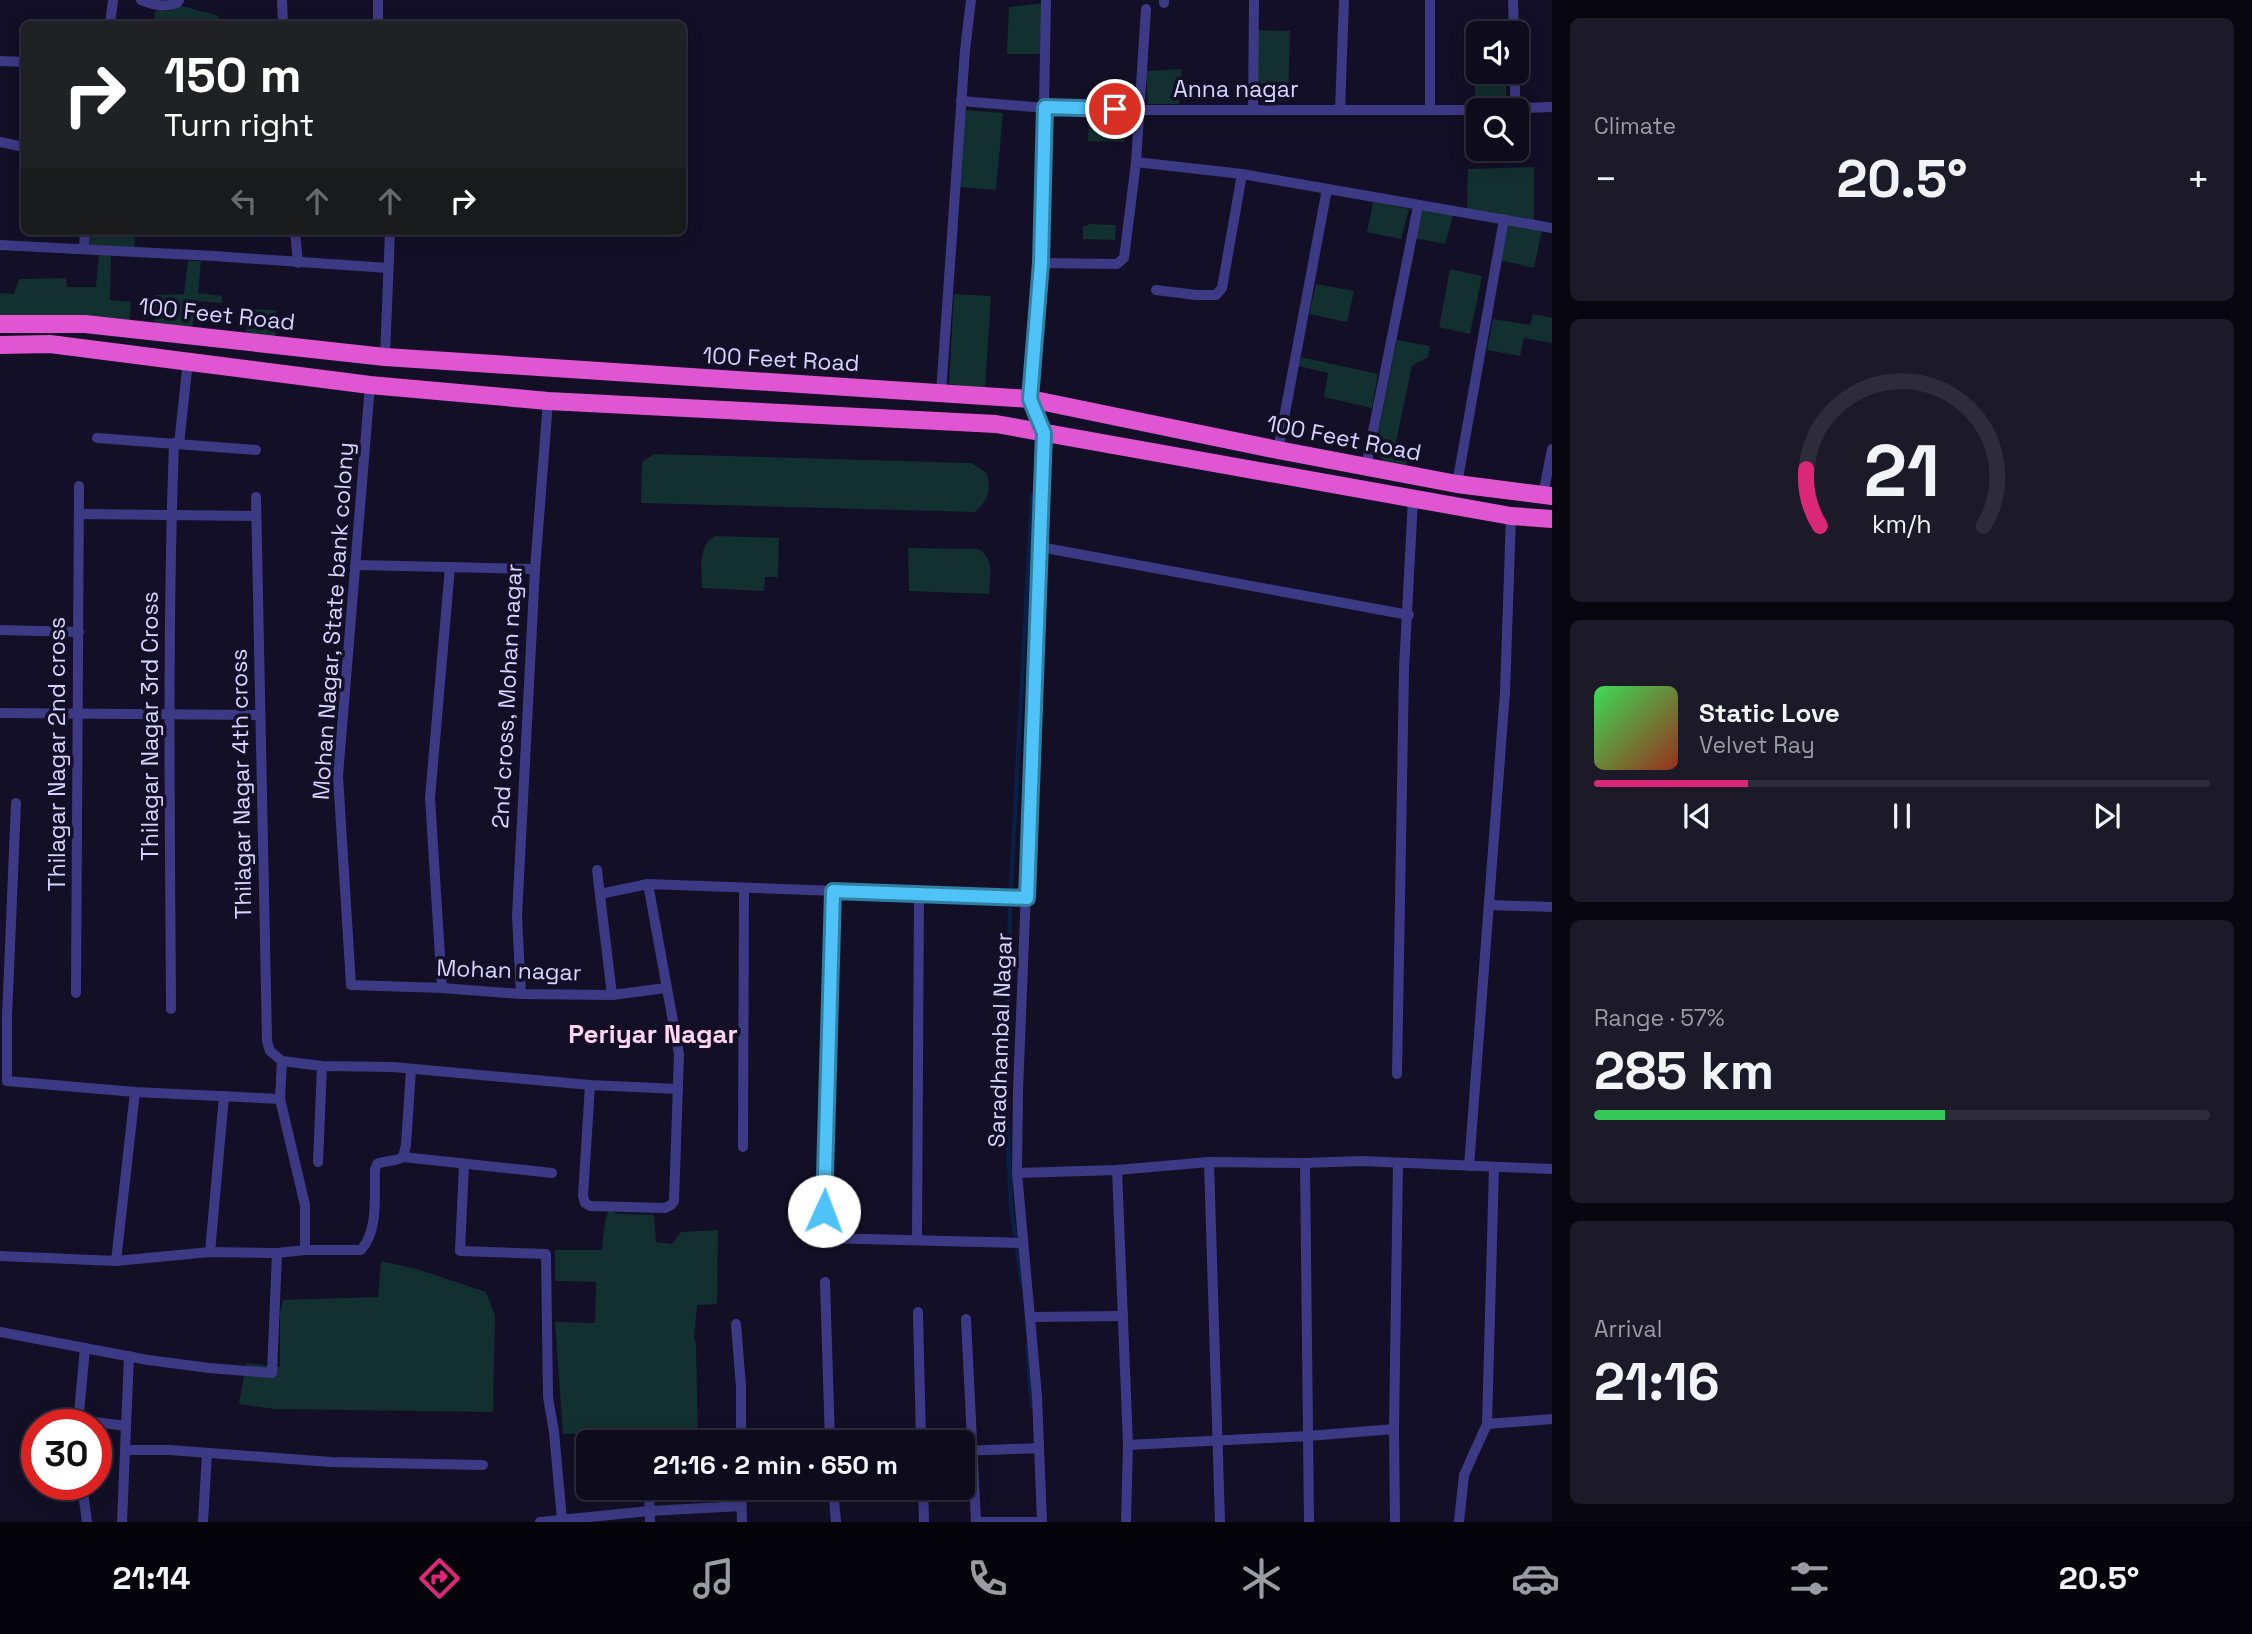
<!DOCTYPE html>
<html lang="en">
<head>
<meta charset="utf-8">
<style>
  body { margin:0; font-family:"Space Grotesk",sans-serif; background:#1c1929; color:#f1f3f6; height:100vh; display:flex; flex-direction:column; font-size:26px; white-space:nowrap }
  * { box-sizing:border-box; margin:0 }
  p { font-size:23px; color:#9b9ba3 }
  .icon { flex:none; width:38px; height:38px; fill:none; stroke:currentColor; stroke-width:2; stroke-linecap:round; stroke-linejoin:round }
  .map { position:relative; flex:1; overflow:hidden }
  .panel { display:flex; flex-direction:column; gap:18px; padding:18px; background:#08060f; width:700px }
  .panel>* { flex:none }
  .banner { position:absolute; left:21px; top:21px; width:665px; height:214px; border-radius:10px; box-shadow:0 4px 18px #0003,0 0 0 2px #2e2b3b; background:#202124; color:#fff; overflow:hidden }
  .tools { position:absolute; left:1466px; top:21px; display:grid; gap:14px }
  .tools a { display:grid; place-items:center; width:63px; height:63px; border-radius:10px; background:#0e0b1c; box-shadow:0 4px 18px #0003,0 0 0 2px #2e2b3b; font-size:35px }
  .speed { position:absolute; left:21px; top:1409px; display:flex; gap:14px; font-size:35px; font-weight:700; text-align:center }
  .speed>* { display:grid; place-content:center; width:91px; height:91px; border-radius:50%; background:#0e0b1c; box-shadow:0 4px 18px #0003,0 0 0 2px #2e2b3b; line-height:1 }
  .speed .limit { border:10px solid #d22; background:#fff; color:#111 }
  .pin { position:absolute; display:grid; place-items:center; width:60px; height:60px; color:#fff; margin:-30px; border:4px solid #fff; border-radius:50%; box-shadow:0 2px 7px #0007 }
  .me { position:absolute; width:77px; margin:-38px; rotate:2deg; stroke-linejoin:round; filter:drop-shadow(0 0 5px #0008) }
  .turn { display:flex; align-items:center; gap:24px; height:147px; padding:0 28px; font-size:32px }
  .turn .icon { width:91px; height:91px; stroke-width:2.5 }
  .turn b { display:block; font-size:49px; line-height:60px }
  .lanes { display:flex; align-items:center; height:66px; padding:0 28px; background:#0003; justify-content:center; gap:35px; direction:ltr }
  .lanes .off { opacity:.35 }
  .big { font-size:52px; font-weight:700; line-height:1.1 }
  .panel .widget { flex:1; display:flex; flex-direction:column; justify-content:center; gap:10px; min-width:0; padding:0 24px; border-radius:10px; background:#1c1929 }
  .panel .dial { align-items:center; gap:0 }
  .dial svg { height:182px; overflow:visible; fill:none; stroke:#2e2b3b; stroke-width:7; stroke-linecap:round; text-anchor:middle }
  .dial text { fill:#f1f3f6; stroke:none }
  .song { display:flex; align-items:center; gap:21px }
  .cover { width:84px; height:84px; border-radius:10px; background:linear-gradient(135deg,hsl(130 70% 55%),hsl(10 70% 35%)) }
  .played { height:7px; border-radius:4px; background:linear-gradient(90deg,#db2777 25%,#2e2b3b 25%) }
  .keys { display:flex; justify-content:space-around; direction:ltr }
  .heat { display:flex; justify-content:space-between; align-items:center; font-size:38px; direction:ltr }
  .charge { height:10px; border-radius:5px; background:linear-gradient(90deg,#34c759 57%,#2e2b3b 0) }
  .trip { position:absolute; left:576px; top:1430px; width:399px; height:70px; border-radius:10px; background:#0e0b1c; box-shadow:0 4px 18px #0003,0 0 0 2px #2e2b3b; font-weight:700; line-height:70px; text-align:center }
  .dock { display:flex; height:112px; justify-content:space-around; align-items:center; background:#06040b; color:#9b9ba3 }
  .dock .icon { width:49px; height:49px }
  .dock .selected { color:#db2777 }
  .dock b { font-size:32px; color:#f1f3f6 }
  main { display:flex; flex:1; min-height:0 }
  .map>svg:first-child { display:block }
  .green { fill:#12302f }
  .lines { fill:none; stroke-linecap:round; stroke-linejoin:round }
  .stream { stroke:#0a1f44; stroke-width:4.5 }
  .minor { stroke:#3d3a85; stroke-width:10 }
  .trunk { stroke:#e055d1; stroke-width:18 }
  .route-casing { stroke:#337fa1; stroke-width:18 }
  .route { stroke:#4fc3f7; stroke-width:12 }
  .labels { text-anchor:middle; dominant-baseline:central; stroke-width:7; stroke-linejoin:round; paint-order:stroke }
  .street-label { font-size:23px; fill:#d9d4ff; stroke:#130f26 }
  .quarter-label { font-size:26px; font-weight:bold; fill:#ffd6f0; stroke:#130f26 }
</style>
</head>
<body>
<main>
<div class="map">
<svg width="1552" height="1522" viewBox="0 0 1552 1522">
  <rect width="100%" height="100%" fill="#130f26"/>
  <g class="green">
    <polygon points="1042,3 1040,54 1007,54 1009,7"/>
    <polygon points="182,6 219,16 218,24 154,24 155,11 171,11"/>
    <polygon points="1258,30 1290,31 1288,101 1256,100"/>
    <polygon points="1474,38 1479,38 1479,72 1506,72 1506,96 1475,96"/>
    <polygon points="1182,69 1179,104 1148,104 1146,71"/>
    <polygon points="965,110 1003,113 996,190 960,187"/>
    <polygon points="1089,119 1126,120 1124,142 1088,141"/>
    <polygon points="1534,167 1534,220 1467,210 1468,169"/>
    <polygon points="1373,202 1409,209 1401,239 1367,232"/>
    <polygon points="1420,210 1453,215 1445,244 1414,238"/>
    <polygon points="1507,223 1542,230 1534,268 1500,260"/>
    <polygon points="1088,224 1116,225 1115,240 1083,239 1083,226 1088,226"/>
    <polygon points="90,231 136,231 134,249 90,246"/>
    <polygon points="99,253 111,255 110,300 131,302 129,324 0,320 0,293 14,294 19,279 66,278 67,287 96,287"/>
    <polygon points="188,261 201,261 198,293 222,296 222,303 195,301 192,331 155,328 155,295 184,294"/>
    <polygon points="1450,269 1482,276 1470,334 1439,327"/>
    <polygon points="1316,284 1354,291 1347,322 1309,314"/>
    <polygon points="954,294 991,296 985,388 949,384"/>
    <polygon points="247,309 276,310 275,339 246,336"/>
    <polygon points="1533,314 1552,318 1552,343 1524,338 1520,356 1487,350 1493,319 1530,325"/>
    <polygon points="1397,340 1430,346 1428,357 1412,366 1396,441 1408,455 1406,469 1385,464 1375,449"/>
    <polygon points="1301,357 1378,374 1372,408 1324,397 1328,373 1299,366"/>
    <path d="M654 454 971 463 986 472C992 490 989 499 975 512L641 503 642 462Z"/>
    <path d="M715 536 779 538 778 577H765L764 591 702 588C702 570 697 546 715 536Z"/>
    <path d="M908 548 978 549C995 558 990 577 989 594L909 591Z"/>
    <polygon points="609,1210 617,1214 654,1215 656,1242 672,1244 681,1232 718,1230 717,1304 697,1305 694,1338 696,1343 698,1440 691,1442 605,1442 604,1433 563,1434 555,1322 595,1323 596,1282 555,1281 555,1250 602,1250 605,1220"/>
    <polygon points="381,1261 420,1270 486,1292 495,1315 493,1412 274,1409 239,1404 246,1363 280,1367 280,1313 283,1300 378,1297"/>
  </g>
  <g class="lines">
    <g class="stream">
      <polyline points="1011,886 1032,495"/>
      <polyline points="1010,909 1006,1095 1011,1206 1015,1235"/>
      <polyline points="1017,1250 1022,1284"/>
      <polyline points="1027,1345 1032,1406"/>
    </g>
    <g class="minor">
      <path d="M141 0C154 5 163 8 177 3L179 0"/>
      <polyline points="282,0 283,24"/>
      <polyline points="378,0 378,24"/>
      <polyline points="1430,0 1430,110"/>
      <polyline points="1513,0 1514,33"/>
      <polyline points="1164,3 1164,0"/>
      <polyline points="110,24 113,0"/>
      <polyline points="0,61 24,62"/>
      <polyline points="1515,72 1515,107"/>
      <polyline points="961,101 1045,108 1138,110 1473,110 1552,107"/>
      <polyline points="1253,110 1254,0"/>
      <polyline points="1340,110 1344,0"/>
      <polyline points="0,142 24,147"/>
      <polyline points="1136,162 1242,174 1552,228"/>
      <polyline points="295,231 298,263"/>
      <polyline points="0,245 214,256 388,268"/>
      <polyline points="84,248 85,231"/>
      <polyline points="1041,263 1117,264 1124,258 1136,162 1146,9"/>
      <polyline points="1156,290 1196,295 1216,295 1222,288 1242,174"/>
      <polyline points="385,357 390,231"/>
      <polyline points="370,385 338,776 351,985 442,988 521,994 612,995 666,988"/>
      <polyline points="941,393 965,50 971,0"/>
      <polyline points="97,438 256,450"/>
      <polyline points="179,444 188,361"/>
      <polyline points="1278,450 1327,189"/>
      <polyline points="1366,467 1418,206"/>
      <polyline points="1457,484 1504,219"/>
      <polyline points="1543,495 1552,449"/>
      <polyline points="256,497 267,1041 270,1051 282,1061 322,1066 393,1067 590,1085 678,1089"/>
      <polyline points="80,514 256,516"/>
      <polyline points="1040,547 1409,615"/>
      <polyline points="357,565 535,569"/>
      <polyline points="0,630 79,632"/>
      <polyline points="0,713 260,715"/>
      <polyline points="16,803 7,1017 7,1081 135,1092 280,1099"/>
      <polyline points="597,870 612,995"/>
      <polyline points="833,891 823,1238 1023,1243"/>
      <polyline points="600,894 648,884 1026,898"/>
      <polyline points="1490,905 1552,907"/>
      <polyline points="442,988 430,798 450,567"/>
      <polyline points="76,993 79,486"/>
      <polyline points="521,994 517,916 535,569 548,401"/>
      <path d="M171 1009C170 821 167 632 174 443"/>
      <polyline points="282,1061 280,1099 305,1205 305,1250"/>
      <polyline points="1397,1074 1404,669 1413,499"/>
      <polyline points="590,1085 583,1196 585,1203 590,1206 665,1208 671,1205 674,1201 679,1054 648,884"/>
      <polyline points="743,1147 744,888"/>
      <polyline points="403,1157 552,1173"/>
      <polyline points="318,1162 322,1066"/>
      <polyline points="1209,1162 1220,1522"/>
      <polyline points="1305,1163 1309,1522"/>
      <polyline points="464,1164 460,1251 546,1254 548,1397 554,1432 562,1520"/>
      <polyline points="1469,1166 1505,692 1511,516"/>
      <polyline points="1117,1170 1128,1445 1126,1522"/>
      <polyline points="1017,1173 1117,1170 1209,1162 1305,1163 1361,1161 1552,1169"/>
      <polyline points="917,1239 919,894"/>
      <polyline points="210,1252 224,1096"/>
      <path d="M0 1256 116 1261 210 1252 277 1253 305 1250H361C379 1230 374 1195 375 1169L377 1164C386 1160 395 1162 403 1157L406 1145 411 1069"/>
      <polyline points="116,1261 135,1092"/>
      <polyline points="825,1282 830,1442"/>
      <polyline points="918,1312 921,1442"/>
      <polyline points="1030,1317 1123,1316"/>
      <polyline points="966,1319 976,1522"/>
      <polyline points="736,1324 741,1387 741,1442"/>
      <polyline points="0,1332 148,1360 209,1368 272,1373 277,1253"/>
      <polyline points="78,1420 126,1426"/>
      <polyline points="78,1424 85,1348"/>
      <polyline points="1487,1424 1552,1419"/>
      <polyline points="1128,1445 1308,1436 1394,1429"/>
      <polyline points="125,1450 170,1450 331,1462 483,1465"/>
      <polyline points="962,1451 1039,1448"/>
      <polyline points="82,1484 87,1522"/>
      <polyline points="649,1488 650,1522"/>
      <polyline points="741,1488 742,1522"/>
      <polyline points="833,1488 836,1522"/>
      <polyline points="923,1488 924,1522"/>
      <polyline points="122,1522 129,1356"/>
      <polyline points="203,1522 207,1453"/>
      <polyline points="540,1522 649,1511 742,1506"/>
      <polyline points="976,1522 1042,1522"/>
      <polyline points="1042,1522 1037,1396 1017,1173 1018,1090 1043,467 1043,433 1030,399 1041,263 1046,0"/>
      <polyline points="1395,1522 1394,1429 1398,1163"/>
      <polyline points="1459,1522 1464,1475 1487,1424 1494,1167"/>
    </g>
    <g class="trunk">
      <polyline points="0,324 85,324 385,357 1030,399 1278,450 1457,484 1552,496"/>
      <polyline points="0,345 50,344 370,385 548,401 996,424 1511,516 1552,519"/>
    </g>
  </g>
  <g class="lines">
    <defs>
      <polyline id="route" points="824,1211 833,891 1027,898 1044,433 1030,399 1041,263 1045,107 1115,109"/>
    </defs>
    <use href="#route" class="route-casing"/>
    <use href="#route" class="route"/>
  </g>
  <g class="labels">
    <g class="street-label">
      <text x="1236" y="89">Anna nagar</text>
      <text transform="translate(217 314) rotate(6)">100 Feet Road</text>
      <text transform="translate(781 359) rotate(3)">100 Feet Road</text>
      <text transform="translate(1344 438) rotate(11)">100 Feet Road</text>
      <text transform="translate(333 621) rotate(-86)">Mohan Nagar, State bank colony</text>
      <text transform="translate(507 696) rotate(-87)">2nd cross, Mohan nagar</text>
      <text transform="translate(150 726) rotate(-90)">Thilagar Nagar 3rd Cross</text>
      <text transform="translate(57 754) rotate(-90)">Thilagar Nagar 2nd cross</text>
      <text transform="translate(241 784) rotate(-91)">Thilagar Nagar 4th cross</text>
      <text transform="translate(509 970) rotate(2)">Mohan nagar</text>
      <text transform="translate(1000 1040) rotate(-88)">Saradhambal Nagar</text>
    </g>
    <g class="quarter-label">
      <text x="653" y="1034">Periyar Nagar</text>
    </g>
  </g>
</svg>
<div class="tools">
<a><svg class="icon" aria-label="sound" viewBox="0 0 24 24"><path d="M4 9h4l5-4v14l-5-4H4zM17 9q2 3 0 6"/></svg></a>
<a><svg class="icon" aria-label="search" viewBox="0 0 24 24"><circle cx="10" cy="10" r="6"/><path d="M15 15l6 6"/></svg></a>
</div>
<div class="speed"><div class="limit">30</div></div>
<div class="pin" style="left:1115px;top:109px;background:#d93025"><svg class="icon" aria-label="arrive" viewBox="0 0 24 24"><path d="M6 21V4h12l-3 4 3 4H6"/></svg></div>
<svg class="me" style="left:824px;top:1211px" viewBox="-20 -20 40 40"><circle r="19" fill="#fff"/><path d="M0-13L10 11 0 6-10 11z" fill="#4fc3f7"/></svg>
<div class="trip">21:16 · 2 min · 650 m</div>
<div class="banner">
<div class="turn"><svg class="icon" aria-label="right" viewBox="0 0 24 24"><path d="M7 20v-9h11M14 6l5 5-5 5"/></svg><div><b>150 m</b>Turn right</div></div>
<div class="lanes"><svg class="icon off" aria-label="left" viewBox="0 0 24 24"><path d="M17 20v-9H6M10 6l-5 5 5 5"/></svg><svg class="icon off" aria-label="ahead" viewBox="0 0 24 24"><path d="M12 20V5M6 11l6-6 6 6"/></svg><svg class="icon off" aria-label="ahead" viewBox="0 0 24 24"><path d="M12 20V5M6 11l6-6 6 6"/></svg><svg class="icon" aria-label="right" viewBox="0 0 24 24"><path d="M7 20v-9h11M14 6l5 5-5 5"/></svg></div>
</div>
</div>
<section class="panel">
<div class="widget"><p>Climate</p>
<div class="heat"><a>−</a><b class="big">20.5°</b><a>+</a></div>
</div>
<div class="widget dial"><svg viewBox="0 0 100 80">
<path d="M14 69A42 42 0 1 1 86 69"/>
<path d="M14 69A42 42 0 0 1 8 44" stroke="#db2777"/>
<text x="50" y="56" font-size="32" font-weight="700">21</text>
<text x="50" y="72" font-size="11">km/h</text>
</svg></div>
<div class="widget">
<div class="song"><i class="cover"></i><div><b>Static Love</b><p>Velvet Ray</p></div></div>
<div class="played"></div>
<div class="keys"><svg class="icon" aria-label="previous" viewBox="0 0 24 24"><path d="M18 5L8 12l10 7zM5 5v14"/></svg><svg class="icon" aria-label="pause" viewBox="0 0 24 24"><path d="M8 5v14M16 5v14"/></svg><svg class="icon" aria-label="next" viewBox="0 0 24 24"><path d="M6 5l10 7-10 7zM19 5v14"/></svg></div>
</div>
<div class="widget"><p>Range · 57%</p><b class="big">285 km</b><div class="charge"></div></div>
<div class="widget"><p>Arrival</p><b class="big">21:16</b></div>
</section>
</main>
<nav class="dock">
<b>21:14</b>
<svg class="icon selected" aria-label="directions" viewBox="0 0 24 24"><path d="M12 3l9 9-9 9-9-9zM9 14v-3h6M13 9l2 2-2 2"/></svg>
<svg class="icon" aria-label="music" viewBox="0 0 24 24"><path d="M9 18V5l10-2v13"/><circle cx="6" cy="18" r="3"/><circle cx="16" cy="16" r="3"/></svg>
<svg class="icon" aria-label="phone" viewBox="0 0 24 24"><path d="M5 4h4l2 5-3 2q2 4 5 5l2-3 5 2v4C11 20 4 13 5 4z"/></svg>
<svg class="icon" aria-label="climate" viewBox="0 0 24 24"><path d="M12 3v18M4 7l16 10M4 17L20 7"/></svg>
<svg class="icon" aria-label="car" viewBox="0 0 24 24"><path d="M5 17H2v-5l4-1 3-4h7l3 4 3 1v5h-3M9 17h6M6 11h13"/><circle cx="7" cy="17" r="2"/><circle cx="17" cy="17" r="2"/></svg>
<svg class="icon" aria-label="filters" viewBox="0 0 24 24"><path d="M4 7h16M4 17h16"/><circle cx="9" cy="7" r="2"/><circle cx="15" cy="17" r="2"/></svg>
<b>20.5°</b>
</nav>
</body>
</html>
